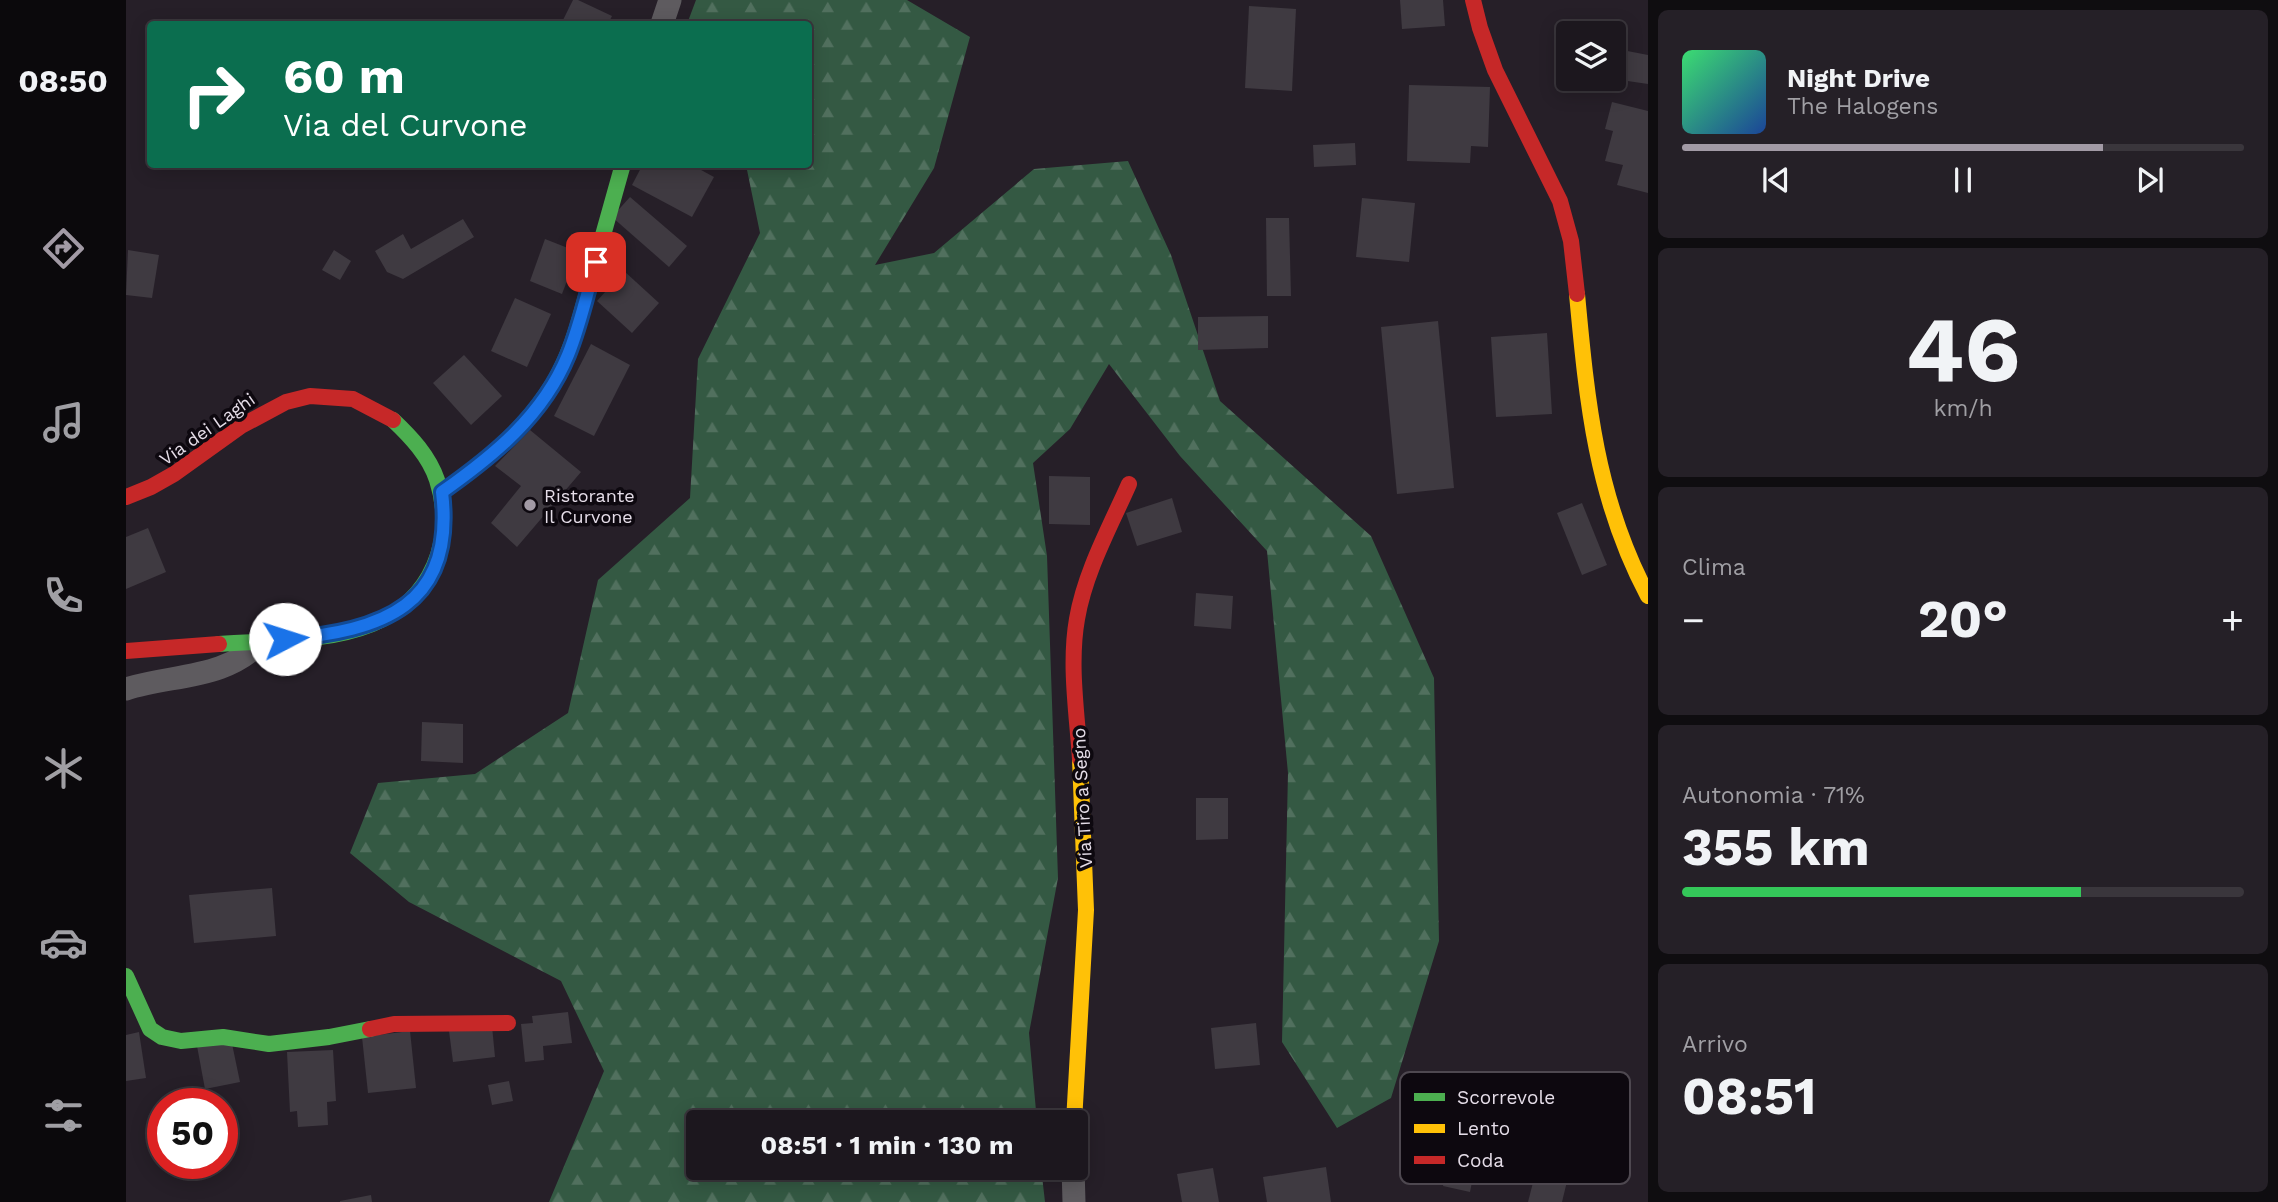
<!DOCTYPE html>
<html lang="it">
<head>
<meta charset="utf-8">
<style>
  body { margin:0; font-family:"Work Sans",sans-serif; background:#252027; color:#f1f3f6; height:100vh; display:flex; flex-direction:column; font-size:26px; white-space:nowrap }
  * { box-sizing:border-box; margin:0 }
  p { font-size:23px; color:#a09fa4 }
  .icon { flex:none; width:38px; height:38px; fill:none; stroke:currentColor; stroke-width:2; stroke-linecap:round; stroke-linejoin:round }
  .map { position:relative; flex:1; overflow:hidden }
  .details { display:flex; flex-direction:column; gap:10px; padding:10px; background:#0f0d10; width:630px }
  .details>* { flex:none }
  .hud { position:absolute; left:21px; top:21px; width:665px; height:147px; border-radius:7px; box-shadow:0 4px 18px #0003,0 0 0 2px #3a363c; background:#0b6e4f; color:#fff; overflow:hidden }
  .fabs { position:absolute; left:1430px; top:21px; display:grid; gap:14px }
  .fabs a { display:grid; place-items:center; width:70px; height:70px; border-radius:7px; background:#1c171e; box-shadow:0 4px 18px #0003,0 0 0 2px #3a363c; font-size:35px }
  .speed { position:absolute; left:21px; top:1088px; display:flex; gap:14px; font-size:35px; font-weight:700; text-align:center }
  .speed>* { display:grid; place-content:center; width:91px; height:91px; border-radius:50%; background:#1c171e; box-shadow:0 4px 18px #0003,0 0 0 2px #3a363c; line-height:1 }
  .speed .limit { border:10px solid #d22; background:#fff; color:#111 }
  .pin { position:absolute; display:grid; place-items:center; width:60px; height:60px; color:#fff; margin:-30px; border-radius:14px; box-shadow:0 4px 10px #0006 }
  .me { position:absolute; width:77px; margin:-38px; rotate:85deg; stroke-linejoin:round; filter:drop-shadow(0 0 5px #0008) }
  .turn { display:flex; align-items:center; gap:24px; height:147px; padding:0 21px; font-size:32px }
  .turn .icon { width:91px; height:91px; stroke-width:2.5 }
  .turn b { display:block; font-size:49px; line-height:60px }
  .big { font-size:52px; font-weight:700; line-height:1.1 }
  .details .tile { flex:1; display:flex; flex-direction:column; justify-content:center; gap:10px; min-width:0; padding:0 24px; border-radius:10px; background:#252027 }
  .details .dial { align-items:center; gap:0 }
  .dial b { font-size:91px; line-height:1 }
  .song { display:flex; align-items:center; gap:21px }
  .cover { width:84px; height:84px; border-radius:10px; background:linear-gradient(135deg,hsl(140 70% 55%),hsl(220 70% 35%)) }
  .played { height:7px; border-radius:4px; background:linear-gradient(90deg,#a29aa5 75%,#3a363c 75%) }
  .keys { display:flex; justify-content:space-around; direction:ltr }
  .heat { display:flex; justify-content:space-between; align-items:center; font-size:38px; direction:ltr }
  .charge { height:10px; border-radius:5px; background:linear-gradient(90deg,#34c759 71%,#3a363c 0) }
  .trip { position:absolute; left:560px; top:1110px; width:402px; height:70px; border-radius:7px; background:#1c171e; box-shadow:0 4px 18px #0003,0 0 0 2px #3a363c; font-weight:700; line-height:70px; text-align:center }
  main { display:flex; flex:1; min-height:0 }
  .menu { display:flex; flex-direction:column; width:126px; justify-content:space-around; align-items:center; background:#0b090c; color:#a09fa4 }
  .menu .icon { width:49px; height:49px }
  .menu .selected { color:#a29aa5 }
  .menu b { font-size:32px; color:#f1f3f6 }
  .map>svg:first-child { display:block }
  .forest { fill:url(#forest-firs) }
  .building { fill:#3f3a41 }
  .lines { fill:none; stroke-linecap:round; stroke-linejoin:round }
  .street { stroke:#5e5b5f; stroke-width:23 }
  .fast { stroke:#4caf50; stroke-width:16 }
  .slow { stroke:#ffc107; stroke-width:16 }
  .jam { stroke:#c62828; stroke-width:16 }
  .route-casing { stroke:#114b97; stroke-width:18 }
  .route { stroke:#1a73e8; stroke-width:12 }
  .poi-dot { fill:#a29aa5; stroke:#0d080f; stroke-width:2.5 }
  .labels { text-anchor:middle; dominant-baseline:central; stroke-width:7; stroke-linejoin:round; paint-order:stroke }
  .street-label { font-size:18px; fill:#e5dde8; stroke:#0d080f }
  .poi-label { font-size:18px; fill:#e5dde8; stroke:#0d080f; text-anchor:start }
  .key { fill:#0d080f; stroke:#4e4850; stroke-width:2 }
  .key-label { font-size:19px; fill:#e5dde8 }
</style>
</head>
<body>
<main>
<nav class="menu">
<b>08:50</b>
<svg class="icon selected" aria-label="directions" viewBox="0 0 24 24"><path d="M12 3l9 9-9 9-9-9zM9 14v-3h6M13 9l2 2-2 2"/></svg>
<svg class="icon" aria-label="music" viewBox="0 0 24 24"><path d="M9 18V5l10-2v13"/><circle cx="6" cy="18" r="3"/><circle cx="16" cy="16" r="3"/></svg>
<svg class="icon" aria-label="phone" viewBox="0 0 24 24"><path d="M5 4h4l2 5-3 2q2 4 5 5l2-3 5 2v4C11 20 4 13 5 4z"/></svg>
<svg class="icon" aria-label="climate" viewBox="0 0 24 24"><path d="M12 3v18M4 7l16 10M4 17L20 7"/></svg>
<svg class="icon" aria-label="car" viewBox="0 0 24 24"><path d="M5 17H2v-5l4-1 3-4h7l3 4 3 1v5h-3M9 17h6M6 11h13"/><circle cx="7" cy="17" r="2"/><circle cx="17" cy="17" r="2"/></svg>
<svg class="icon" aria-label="filters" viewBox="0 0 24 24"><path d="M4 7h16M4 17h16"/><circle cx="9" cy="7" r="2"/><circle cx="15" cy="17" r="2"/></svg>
</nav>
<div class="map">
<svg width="1522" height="1202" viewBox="0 0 1522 1202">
  <defs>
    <pattern id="forest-firs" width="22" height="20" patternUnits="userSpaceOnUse" patternTransform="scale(1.75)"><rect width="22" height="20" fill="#345943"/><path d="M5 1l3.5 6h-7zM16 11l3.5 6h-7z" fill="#51705e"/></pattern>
  </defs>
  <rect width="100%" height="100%" fill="#261f28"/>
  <polygon class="forest" points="570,0 781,0 844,37 808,168 749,265 808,253 908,169 1002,161 1045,255 1094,401 1245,536 1308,678 1313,941 1265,1098 1211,1128 1156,1042 1162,773 1141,551 1054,456 983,364 944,429 907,463 921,556 932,878 903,1033 911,1122 572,1122 572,1167 915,1167 919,1202 423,1202 478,1071 435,981 283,902 224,853 252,783 349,774 442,713 472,580 564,498 572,359 634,233 620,165 682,164 682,24 561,24"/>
  <g class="building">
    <polygon points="447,0 452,0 486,16 482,24 435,24"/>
    <polygon points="1274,0 1317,0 1319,26 1276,29"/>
    <polygon points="1123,6 1170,9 1166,91 1119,88"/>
    <polygon points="1491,49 1522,55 1522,84 1488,79"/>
    <polygon points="1283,85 1364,87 1362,147 1345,146 1344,163 1281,161"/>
    <polygon points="1486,102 1522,111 1522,193 1491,185 1497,165 1479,161 1487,131 1479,129"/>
    <polygon points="1229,143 1230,165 1188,167 1187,145"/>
    <polygon points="517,164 564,164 588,177 566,217 506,185"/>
    <polygon points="504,197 561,246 543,267 486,217"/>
    <polygon points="1236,198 1289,203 1283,262 1230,257"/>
    <polygon points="1140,218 1163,218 1165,296 1141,296"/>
    <polygon points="337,219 348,237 277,279 261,272 249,251 277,234 285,249"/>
    <polygon points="419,239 452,252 436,294 404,281"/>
    <polygon points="2,250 33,255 26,298 0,295"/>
    <polygon points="208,250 225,261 214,280 196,270"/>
    <polygon points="498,271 533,303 506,333 471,301"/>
    <polygon points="389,298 425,314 401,367 365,351"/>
    <polygon points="1142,316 1142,348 1072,350 1072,317"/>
    <polygon points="1312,321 1328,488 1271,494 1255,327"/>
    <polygon points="1421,333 1426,414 1370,417 1365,337"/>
    <polygon points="465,344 504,365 468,436 428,416"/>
    <polygon points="338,355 376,396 345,425 307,383"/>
    <polygon points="404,430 455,472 391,547 365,523 395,486 369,466"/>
    <polygon points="923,476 964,477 964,525 923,524"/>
    <polygon points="1046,498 1056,532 1011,546 1000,513"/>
    <polygon points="1456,503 1481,565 1456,575 1431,513"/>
    <polygon points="22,528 40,572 0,589 0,537"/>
    <polygon points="1070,593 1107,596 1105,629 1068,626"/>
    <polygon points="296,722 337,724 337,763 295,761"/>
    <polygon points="1070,798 1102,798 1102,839 1070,840"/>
    <polygon points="146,888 150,936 68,943 63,895"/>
    <polygon points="442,1012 446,1043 417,1046 418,1060 399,1062 395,1024 407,1023 406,1016"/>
    <polygon points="1130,1023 1134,1065 1089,1069 1085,1028"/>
    <polygon points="366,1026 369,1057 327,1062 323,1031"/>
    <polygon points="284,1031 290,1088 242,1093 236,1037"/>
    <polygon points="13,1032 20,1078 0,1081 0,1035"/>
    <polygon points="105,1039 114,1082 79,1089 71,1046"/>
    <polygon points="207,1050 210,1101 201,1102 202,1125 172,1127 171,1111 164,1112 161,1052"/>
    <polygon points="383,1081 387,1101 366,1105 362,1085"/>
    <polygon points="1331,1112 1359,1117 1344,1192 1317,1186"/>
    <polygon points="1420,1132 1451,1140 1436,1202 1402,1202"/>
    <polygon points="1200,1167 1205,1202 1141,1202 1137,1177"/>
    <polygon points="1087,1168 1093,1202 1056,1202 1051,1174"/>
    <polygon points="245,1195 246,1202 214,1202 214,1201"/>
  </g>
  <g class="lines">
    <g class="street">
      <polyline points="536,24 544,0"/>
      <path d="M0 689C46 674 101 680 136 640"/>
      <polyline points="947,1167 948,1202"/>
    </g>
    <g class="fast">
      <path d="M316 492C356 464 394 434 421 393 445 358 454 318 465 278 476 240 486 202 497 164"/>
      <path d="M93 644C143 640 199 643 246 624 306 601 330 539 311 480 303 456 285 437 267 420"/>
      <polyline points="0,976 24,1029 36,1037 55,1041 97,1037 143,1044 203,1037 244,1029"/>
    </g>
    <g class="slow">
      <path d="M1451 294C1461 402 1470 498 1522 596"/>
      <polyline points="948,1122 960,910 954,759"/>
    </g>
    <g class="jam">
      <polyline points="1347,0 1354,28 1369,70 1434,201 1445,241 1451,294"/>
      <polyline points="0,497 25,487 48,474 115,426 160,402 184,396 227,399 267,420"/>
      <polyline points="0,651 93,644"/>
      <path d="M954 759C951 713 943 664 951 619 959 572 984 527 1003 484"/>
      <polyline points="244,1029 268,1024 382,1023"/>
    </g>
  </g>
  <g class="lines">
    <defs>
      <path id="route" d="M159 639C256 631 330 606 316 492 367 456 417 416 442 355 454 326 461 293 470 262"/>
    </defs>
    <use href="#route" class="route-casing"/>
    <use href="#route" class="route"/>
  </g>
  <circle class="poi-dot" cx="404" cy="505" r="7"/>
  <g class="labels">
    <g class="street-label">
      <text transform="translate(81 429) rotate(-35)">Via dei Laghi</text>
      <text transform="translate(956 798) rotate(-93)">Via Tiro a Segno</text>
    </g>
    <g class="poi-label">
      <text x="418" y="495">Ristorante<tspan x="418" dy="21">Il Curvone</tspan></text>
    </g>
  </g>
  <rect x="1274" y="1072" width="230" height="112" rx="10" class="key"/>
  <rect x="1288" y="1093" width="31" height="8" fill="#4caf50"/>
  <rect x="1288" y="1124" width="31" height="9" fill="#ffc107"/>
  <rect x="1288" y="1156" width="31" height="8" fill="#c62828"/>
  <g class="key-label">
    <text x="1331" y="1104">Scorrevole</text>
    <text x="1331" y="1135">Lento</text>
    <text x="1331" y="1167">Coda</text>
  </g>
</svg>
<div class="fabs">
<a><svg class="icon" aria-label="layers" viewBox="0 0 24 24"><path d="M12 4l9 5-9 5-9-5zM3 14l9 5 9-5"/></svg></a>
</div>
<div class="speed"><div class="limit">50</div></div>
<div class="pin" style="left:470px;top:262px;background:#d93025"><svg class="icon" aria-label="arrive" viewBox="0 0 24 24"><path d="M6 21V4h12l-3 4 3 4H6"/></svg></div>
<svg class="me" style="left:159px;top:639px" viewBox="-20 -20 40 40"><circle r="19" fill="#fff"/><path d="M0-13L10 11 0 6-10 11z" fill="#1a73e8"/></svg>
<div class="trip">08:51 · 1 min · 130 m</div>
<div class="hud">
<div class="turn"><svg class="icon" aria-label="right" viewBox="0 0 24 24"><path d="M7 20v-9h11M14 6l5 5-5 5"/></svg><div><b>60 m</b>Via del Curvone</div></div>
</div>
</div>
<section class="details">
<div class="tile">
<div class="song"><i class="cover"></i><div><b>Night Drive</b><p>The Halogens</p></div></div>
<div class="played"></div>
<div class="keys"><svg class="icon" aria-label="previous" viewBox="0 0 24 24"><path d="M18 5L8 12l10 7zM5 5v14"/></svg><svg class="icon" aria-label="pause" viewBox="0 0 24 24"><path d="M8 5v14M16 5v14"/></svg><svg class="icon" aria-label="next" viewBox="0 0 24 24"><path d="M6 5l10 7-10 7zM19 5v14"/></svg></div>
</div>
<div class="tile dial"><b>46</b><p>km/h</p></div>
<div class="tile"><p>Clima</p>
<div class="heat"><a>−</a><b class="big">20°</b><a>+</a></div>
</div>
<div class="tile"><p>Autonomia · 71%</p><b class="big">355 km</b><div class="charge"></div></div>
<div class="tile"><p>Arrivo</p><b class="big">08:51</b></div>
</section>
</main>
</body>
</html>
